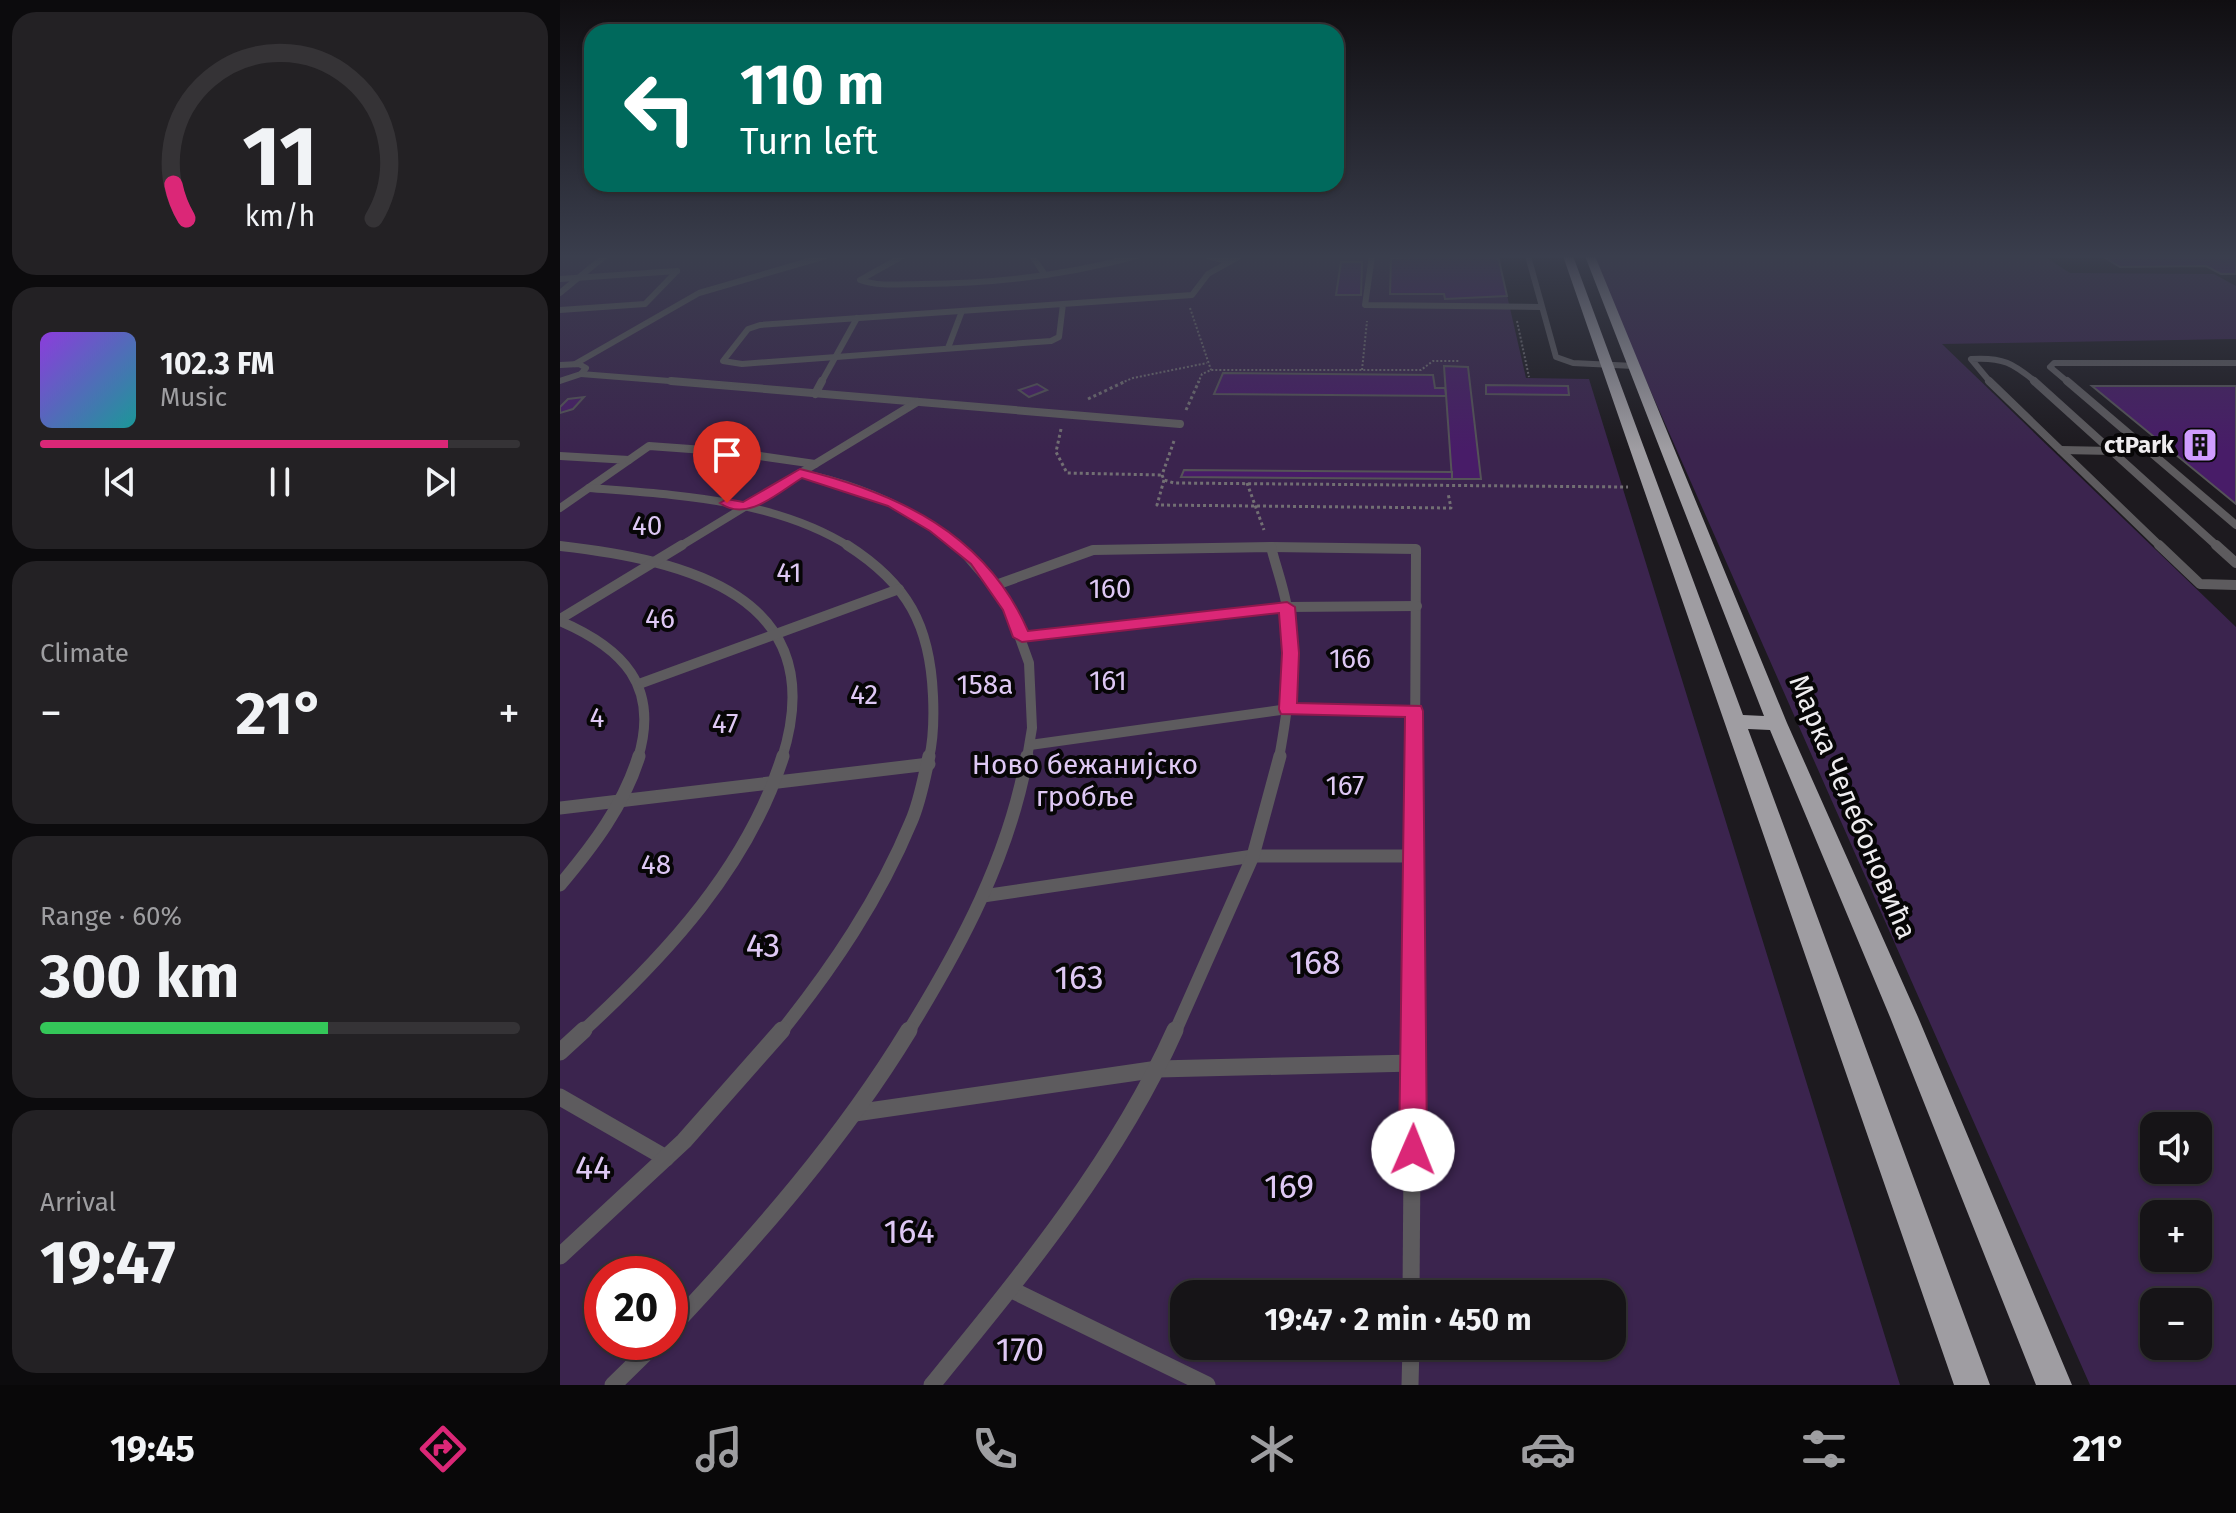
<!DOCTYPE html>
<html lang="en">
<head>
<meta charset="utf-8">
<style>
  body { margin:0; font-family:"Fira Sans",sans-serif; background:#232124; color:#f1f3f6; height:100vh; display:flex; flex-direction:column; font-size:30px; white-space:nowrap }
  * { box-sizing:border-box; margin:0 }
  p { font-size:26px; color:#9e9ea1 }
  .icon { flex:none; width:44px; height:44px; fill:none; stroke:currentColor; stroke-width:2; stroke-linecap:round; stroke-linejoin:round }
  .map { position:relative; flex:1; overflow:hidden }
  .drawer { display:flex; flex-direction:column; gap:12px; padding:12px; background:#0c0b0d; width:560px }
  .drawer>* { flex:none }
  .guide { position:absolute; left:24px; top:24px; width:760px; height:168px; border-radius:24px; box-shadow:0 2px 6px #0004,0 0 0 2px #353336; background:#00695c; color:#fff; overflow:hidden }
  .controls { position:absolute; left:1580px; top:1112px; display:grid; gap:16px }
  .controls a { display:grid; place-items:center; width:72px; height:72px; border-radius:16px; background:#161417; box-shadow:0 2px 6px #0004,0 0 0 2px #353336; font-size:40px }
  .speed { position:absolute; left:24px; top:1256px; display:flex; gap:16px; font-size:40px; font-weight:700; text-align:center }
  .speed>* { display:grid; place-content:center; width:104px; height:104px; border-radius:50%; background:#161417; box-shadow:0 2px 6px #0004,0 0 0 2px #353336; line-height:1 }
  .speed .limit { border:12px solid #d22; background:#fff; color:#111 }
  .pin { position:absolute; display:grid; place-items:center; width:68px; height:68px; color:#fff; margin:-82px -34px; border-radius:50% 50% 50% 0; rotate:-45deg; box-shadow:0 0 8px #0007 }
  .pin .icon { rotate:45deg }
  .me { position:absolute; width:88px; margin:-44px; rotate:1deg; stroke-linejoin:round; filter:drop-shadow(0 0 6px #0008) }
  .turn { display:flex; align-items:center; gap:28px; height:168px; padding:0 24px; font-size:36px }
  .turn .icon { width:104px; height:104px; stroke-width:2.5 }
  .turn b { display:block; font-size:56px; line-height:68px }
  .big { font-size:60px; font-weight:700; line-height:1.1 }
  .drawer .widget { flex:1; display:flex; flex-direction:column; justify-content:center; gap:12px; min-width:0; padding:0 28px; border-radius:24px; background:#232124 }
  .drawer .dial { align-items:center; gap:0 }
  .dial svg { height:208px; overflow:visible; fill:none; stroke:#353336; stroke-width:7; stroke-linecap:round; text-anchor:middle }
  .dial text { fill:#f1f3f6; stroke:none }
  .song { display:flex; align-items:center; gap:24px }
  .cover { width:96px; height:96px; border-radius:12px; background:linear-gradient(135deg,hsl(270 70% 55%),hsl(180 70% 35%)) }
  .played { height:8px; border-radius:4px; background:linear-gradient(90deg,#db2777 85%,#353336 85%) }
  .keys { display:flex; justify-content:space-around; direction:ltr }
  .heat { display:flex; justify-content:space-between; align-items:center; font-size:44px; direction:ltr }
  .charge { height:12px; border-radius:6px; background:linear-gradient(90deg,#34c759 60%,#353336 0) }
  .trip { position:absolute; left:610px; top:1280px; width:456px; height:80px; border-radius:24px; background:#161417; box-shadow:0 2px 6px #0004,0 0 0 2px #353336; font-weight:700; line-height:80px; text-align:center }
  .tabs { display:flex; height:128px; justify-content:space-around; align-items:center; background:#090809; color:#9e9ea1 }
  .tabs .icon { width:56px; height:56px }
  .tabs .selected { color:#db2777 }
  .tabs b { font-size:36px; color:#f1f3f6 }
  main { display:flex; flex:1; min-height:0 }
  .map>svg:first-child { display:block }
  .green { fill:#3b244e; fill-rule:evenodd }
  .building { fill:#481c68; stroke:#555358; stroke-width:2 }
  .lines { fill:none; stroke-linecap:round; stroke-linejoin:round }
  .path-far1 { stroke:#726f73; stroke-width:2; stroke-dasharray:2 2; stroke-linecap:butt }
  .path { stroke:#726f73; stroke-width:3; stroke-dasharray:3 3; stroke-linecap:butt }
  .lane-far4 { stroke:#5d5b5e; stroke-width:6 }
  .lane-far3 { stroke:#5d5b5e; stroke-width:8 }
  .lane-far2 { stroke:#5d5b5e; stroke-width:10 }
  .lane-far1 { stroke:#5d5b5e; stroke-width:13 }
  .lane { stroke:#5d5b5e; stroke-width:17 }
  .primary { fill:#9f9da2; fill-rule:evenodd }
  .route { fill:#db2777; stroke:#8e194d; stroke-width:2 }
  .labels { text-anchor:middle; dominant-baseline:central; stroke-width:8; stroke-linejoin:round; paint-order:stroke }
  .far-poi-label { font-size:24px; font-weight:bold; fill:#eeecef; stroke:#070607; text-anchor:end }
  .park-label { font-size:28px; fill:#dec8f4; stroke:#070607 }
  .street-label { font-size:28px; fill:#eeecef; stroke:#070607 }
  .near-park-label { font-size:34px; fill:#dec8f4; stroke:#070607 }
</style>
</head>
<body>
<main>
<section class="drawer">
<div class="widget dial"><svg viewBox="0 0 100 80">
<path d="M14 69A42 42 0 1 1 86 69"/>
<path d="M14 69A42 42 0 0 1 9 56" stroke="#db2777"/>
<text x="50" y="56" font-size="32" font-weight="700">11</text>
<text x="50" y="72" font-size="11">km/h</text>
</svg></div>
<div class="widget">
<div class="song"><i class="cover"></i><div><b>102.3 FM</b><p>Music</p></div></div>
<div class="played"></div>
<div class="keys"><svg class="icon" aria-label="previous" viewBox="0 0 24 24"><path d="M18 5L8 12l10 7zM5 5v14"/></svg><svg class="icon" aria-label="pause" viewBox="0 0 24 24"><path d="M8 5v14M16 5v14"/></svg><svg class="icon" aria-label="next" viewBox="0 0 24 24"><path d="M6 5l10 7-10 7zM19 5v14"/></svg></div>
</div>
<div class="widget"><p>Climate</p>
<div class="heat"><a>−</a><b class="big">21°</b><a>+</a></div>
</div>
<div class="widget"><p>Range · 60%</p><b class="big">300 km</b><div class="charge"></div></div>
<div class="widget"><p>Arrival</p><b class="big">19:47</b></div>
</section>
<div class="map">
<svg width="1676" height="1385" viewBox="0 0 1676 1385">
  <rect width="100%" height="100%" fill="#1d1a1f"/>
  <g class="green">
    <path d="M0 256H938L966 378 1029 379 1340 1385H0ZM42 1274H110V1342H42ZM624 1294H1052V1346H624Z"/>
    <path d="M1031 256H1484L1510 273 1654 274 1676 286V339L1382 344 1676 627V1385H1530ZM1594 1126H1638V1170H1594ZM1594 1214H1638V1258H1594ZM1594 1302H1638V1346H1594Z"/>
  </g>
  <g class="building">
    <polygon points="888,256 938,256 947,296 885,299 884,294 830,294 831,258"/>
    <polygon points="1542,256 1676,256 1676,274 1661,274 1646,266 1560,267"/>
    <polygon points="781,262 802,262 801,295 776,295"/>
    <polygon points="884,366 908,367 921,479 892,479"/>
    <polygon points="663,373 873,375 875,388 885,388 886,396 654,394"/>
    <polygon points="477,384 487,390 469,397 459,390"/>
    <polygon points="926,385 1008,386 1009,395 926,394"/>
    <polygon points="1532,386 1676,386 1676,504"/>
    <polygon points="24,397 13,409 0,413 0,407 8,399"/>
    <polygon points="624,470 892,472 892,479 621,477"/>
  </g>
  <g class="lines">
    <g class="path-far1">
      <polyline points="630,308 651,370"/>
      <polyline points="957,321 969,377"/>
      <polyline points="802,370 807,321"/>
      <polyline points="561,383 573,378 647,363"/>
      <polyline points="638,383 642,374 651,370 861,370 873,361 899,361"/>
    </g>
    <g class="path">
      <polyline points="528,399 566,381"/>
      <polyline points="626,410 639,381"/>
      <polyline points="501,429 496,452 507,473 602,475"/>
      <polyline points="614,441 602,475 604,480 614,483 1068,487"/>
      <polyline points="604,480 597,505 891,508 888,493"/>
      <polyline points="687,483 704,530"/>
    </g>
    <g class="lane-far4">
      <path d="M343 256 300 280C320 287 341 284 362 284 435 284 506 275 577 256"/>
      <polyline points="472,256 485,275"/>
      <polyline points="647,256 668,261"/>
      <polyline points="812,256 805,305 981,307"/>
      <polyline points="968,256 996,357 1013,363 1074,366"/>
      <polyline points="0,279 117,271"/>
      <polyline points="0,293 45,256"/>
      <polyline points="503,304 499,337 491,341 182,364 163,361 188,329 200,325 632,295 648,274 680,256"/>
      <polyline points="0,310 85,304 117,271"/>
      <polyline points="388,348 402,311"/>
      <polyline points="15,364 139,293 266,256"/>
      <polyline points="0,365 19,364 26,368 21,374 0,381"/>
      <polyline points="21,374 135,383"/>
      <polyline points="261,383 297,318"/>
      <path d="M1431 383 1411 359C1443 357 1453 363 1477 383"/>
      <polyline points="1509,383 1490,367 1494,363 1676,363"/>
    </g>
    <g class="lane-far3">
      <polyline points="111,381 620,424"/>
      <polyline points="1429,381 1601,547"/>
      <polyline points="1474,381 1658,547"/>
      <polyline points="1507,381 1676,525"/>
      <polyline points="255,394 262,381"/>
      <polyline points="1501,450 1553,451"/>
      <polyline points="0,456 69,460 0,508"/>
      <polyline points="69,460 89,446 172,452 255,464"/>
      <path d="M240 473C300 485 353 508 400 547"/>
      <path d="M29 488C116 495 214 499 290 547"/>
      <polyline points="0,546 8,547"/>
      <polyline points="119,547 357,402"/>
    </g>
    <g class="lane-far2">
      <path d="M287 545C348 584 370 625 373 696 374 718 374 737 369 758"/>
      <polyline points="398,545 447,602 469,663 472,728 467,758"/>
      <polyline points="1599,545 1640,584 1676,585"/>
      <polyline points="1656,545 1676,563"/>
      <path d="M0 546C124 560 274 595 222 758"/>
      <polyline points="711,547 856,549 855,758"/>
      <path d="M436 585 533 550 711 547C716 567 724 588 727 608 735 658 728 709 719 758"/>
      <polyline points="0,619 122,545"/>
      <path d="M0 621C63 648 100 686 78 758"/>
      <polyline points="462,637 727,607 857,606"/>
      <polyline points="79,684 339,589"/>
      <polyline points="470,745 728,709 854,711"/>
    </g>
    <g class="lane-far1">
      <polyline points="0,808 369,764"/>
      <path d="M0 885C33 846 64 805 79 756"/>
      <polyline points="423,896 693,856 855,856"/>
      <path d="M22 1032C106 955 188 867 223 756"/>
      <path d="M221 1032C273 967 319 899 351 822 360 802 364 778 369 756"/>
      <path d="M348 1032C401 946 449 857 467 756"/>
      <polyline points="615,1032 693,856 720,756"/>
      <polyline points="853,1032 855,756"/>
    </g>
    <g class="lane">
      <polyline points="0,1052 24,1030"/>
      <polyline points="0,1097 106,1158"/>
      <polyline points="295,1113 598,1069 854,1063"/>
      <polyline points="0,1256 124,1141 222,1030"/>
      <polyline points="450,1289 647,1385"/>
      <polyline points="851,1294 853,1030"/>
      <path d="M110 1329C198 1235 282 1140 349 1030"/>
      <polyline points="53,1385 97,1342"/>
      <path d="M372 1385C462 1275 557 1160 615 1030"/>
      <polyline points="850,1385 851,1346"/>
    </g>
    <polygon class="primary" points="1003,256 1013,256 1183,715 1204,716 1025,256 1035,256 1227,723 1358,1017 1512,1385 1476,1385 1330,1017 1210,730 1188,729 1430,1385 1394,1385"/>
  </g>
  <linearGradient id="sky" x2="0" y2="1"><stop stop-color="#100e11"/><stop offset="0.57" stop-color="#3a3e4d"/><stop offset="1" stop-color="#3a3e4d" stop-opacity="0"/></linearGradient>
  <rect width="1676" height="450" fill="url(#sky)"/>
  <path class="route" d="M240 469C338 493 426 534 468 631L727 602 735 607 739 653 737 703 861 706 863 711 867 1150 863 1159 853 1164 843 1159 839 1150 845 717 721 714 719 709 722 653 719 613 462 642 453 637 443 610 411 564 370 531 328 506 242 478C219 492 187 523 160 503L167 499 183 502Z"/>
  <defs>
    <symbol id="building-square" viewBox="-11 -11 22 22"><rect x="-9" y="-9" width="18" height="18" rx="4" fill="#d09dff" stroke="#070607"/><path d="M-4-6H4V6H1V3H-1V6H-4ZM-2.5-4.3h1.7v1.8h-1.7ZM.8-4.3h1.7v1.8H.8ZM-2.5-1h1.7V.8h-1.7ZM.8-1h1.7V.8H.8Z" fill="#111"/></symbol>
  </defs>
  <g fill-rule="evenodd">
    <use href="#building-square" x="1620" y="425" width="40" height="40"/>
  </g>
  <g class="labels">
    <g class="far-poi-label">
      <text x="1614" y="445">ctPark</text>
    </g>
    <g class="park-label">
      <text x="87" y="525">40</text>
      <text x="229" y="572">41</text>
      <text x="550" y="588">160</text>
      <text x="100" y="618">46</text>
      <text x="790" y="658">166</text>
      <text x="548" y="680">161</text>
      <text x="425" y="684">158a</text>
      <text x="304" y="694">42</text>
      <text x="37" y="717">4</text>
      <text x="165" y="723">47</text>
      <text x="525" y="764">Ново бежанијско<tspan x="525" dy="32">гробље</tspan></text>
      <text x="785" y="785">167</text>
      <text x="96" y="864">48</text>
    </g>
    <g class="street-label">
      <text transform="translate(1293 807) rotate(67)">Марка Челебоновића</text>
    </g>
    <g class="near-park-label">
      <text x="203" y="945">43</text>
      <text x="755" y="962">168</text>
      <text x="519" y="977">163</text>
      <text x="33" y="1167">44</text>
      <text x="729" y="1186">169</text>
      <text x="349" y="1231">164</text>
      <text x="460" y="1349">170</text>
    </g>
  </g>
</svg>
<div class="controls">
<a><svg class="icon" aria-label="sound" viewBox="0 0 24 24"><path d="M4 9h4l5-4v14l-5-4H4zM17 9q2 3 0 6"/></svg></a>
<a>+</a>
<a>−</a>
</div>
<div class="speed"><div class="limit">20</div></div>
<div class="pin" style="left:167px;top:503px;background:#d93025"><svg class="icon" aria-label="arrive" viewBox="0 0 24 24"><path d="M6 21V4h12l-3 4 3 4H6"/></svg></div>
<svg class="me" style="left:853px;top:1150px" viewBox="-20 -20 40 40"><circle r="19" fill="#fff"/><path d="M0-13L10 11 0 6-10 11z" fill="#db2777"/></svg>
<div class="trip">19:47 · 2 min · 450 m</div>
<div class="guide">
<div class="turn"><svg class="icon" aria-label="left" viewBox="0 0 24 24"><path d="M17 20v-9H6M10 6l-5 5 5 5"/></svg><div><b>110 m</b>Turn left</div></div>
</div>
</div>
</main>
<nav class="tabs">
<b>19:45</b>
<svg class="icon selected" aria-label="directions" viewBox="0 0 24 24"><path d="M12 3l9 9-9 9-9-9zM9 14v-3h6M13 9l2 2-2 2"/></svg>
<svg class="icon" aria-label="music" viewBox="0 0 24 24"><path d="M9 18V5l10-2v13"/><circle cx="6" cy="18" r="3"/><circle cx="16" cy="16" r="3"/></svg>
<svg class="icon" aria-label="phone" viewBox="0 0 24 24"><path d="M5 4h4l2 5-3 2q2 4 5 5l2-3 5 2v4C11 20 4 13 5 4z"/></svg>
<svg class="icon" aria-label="climate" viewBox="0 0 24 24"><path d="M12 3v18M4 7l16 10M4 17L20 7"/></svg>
<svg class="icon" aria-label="car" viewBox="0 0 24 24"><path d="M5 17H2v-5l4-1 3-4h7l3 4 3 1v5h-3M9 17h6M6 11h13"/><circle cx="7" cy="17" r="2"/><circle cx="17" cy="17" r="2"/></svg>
<svg class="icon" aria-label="filters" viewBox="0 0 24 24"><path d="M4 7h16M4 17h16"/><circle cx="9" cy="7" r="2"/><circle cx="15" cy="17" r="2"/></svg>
<b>21°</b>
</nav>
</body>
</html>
